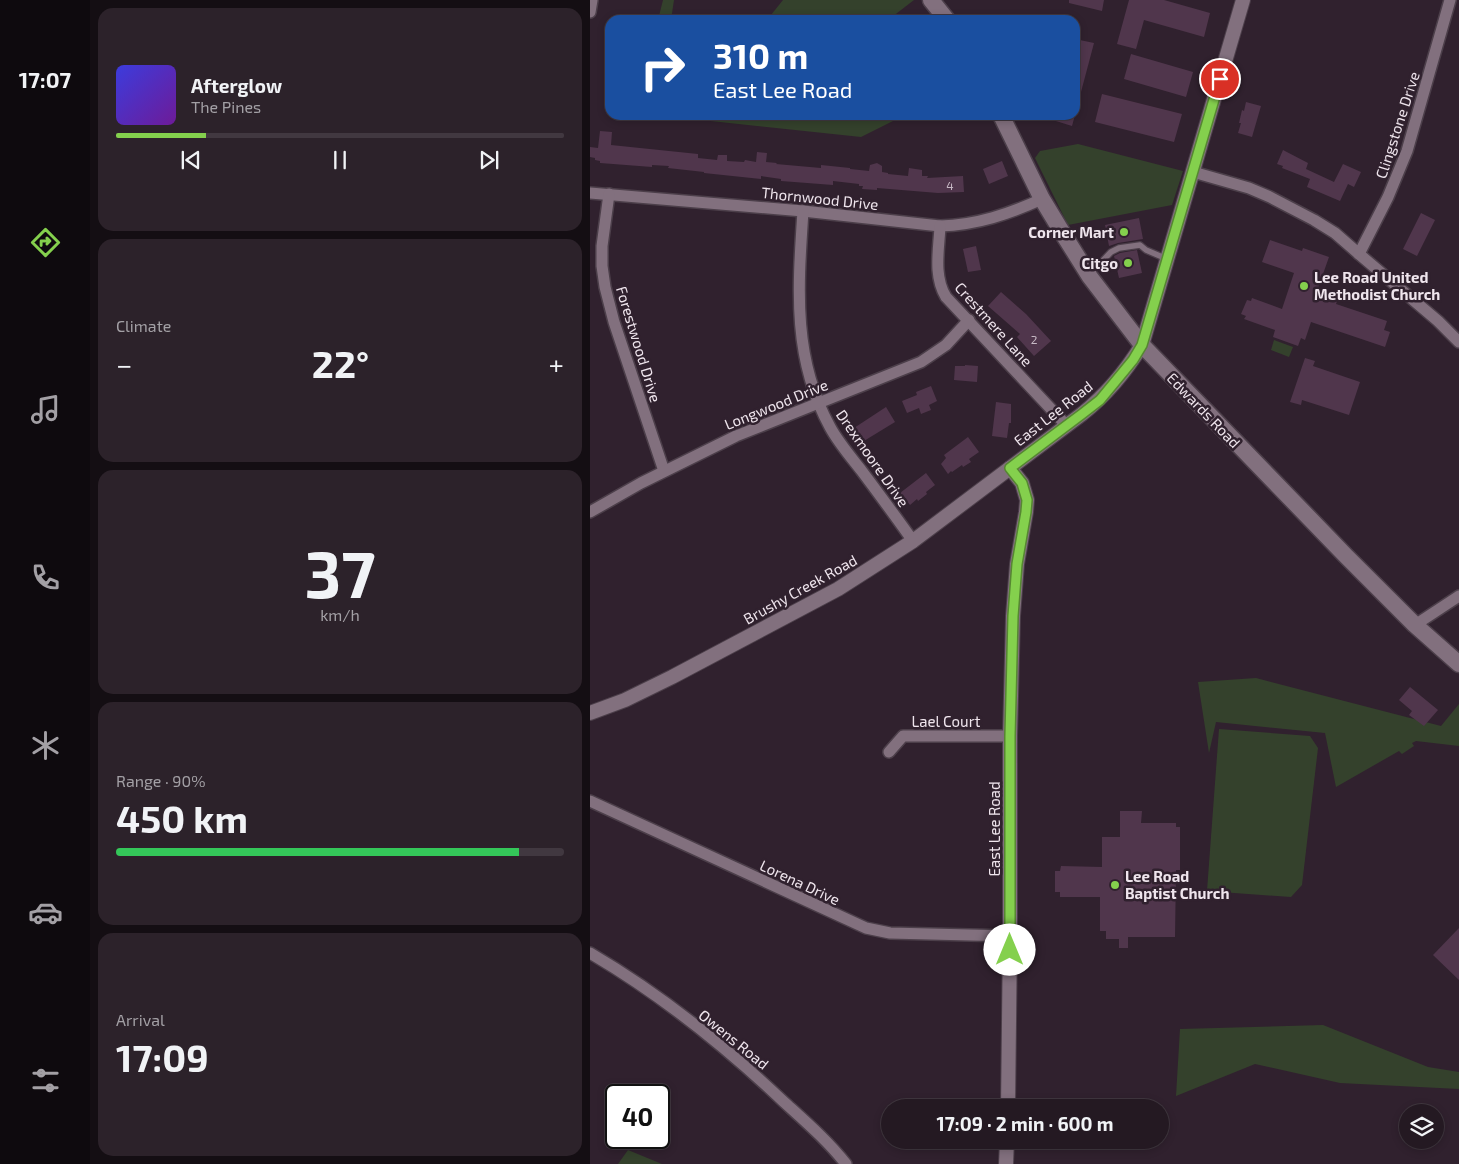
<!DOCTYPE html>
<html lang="en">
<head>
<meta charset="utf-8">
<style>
  body { margin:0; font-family:"Exo 2",sans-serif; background:#2c222a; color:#f1f3f6; height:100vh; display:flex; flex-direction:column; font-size:19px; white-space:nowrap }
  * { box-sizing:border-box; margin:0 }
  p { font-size:16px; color:#a3a0a5 }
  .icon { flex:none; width:28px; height:28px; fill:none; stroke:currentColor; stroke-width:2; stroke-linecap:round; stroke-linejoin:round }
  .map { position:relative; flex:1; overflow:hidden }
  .drawer { display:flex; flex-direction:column; gap:8px; padding:8px; background:#140e13; width:500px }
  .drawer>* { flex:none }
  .top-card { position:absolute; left:15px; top:15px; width:475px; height:105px; border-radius:15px; box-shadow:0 2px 8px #0003,0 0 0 1px #413840; background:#1a4fa0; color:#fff; overflow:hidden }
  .tools { position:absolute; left:809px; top:1104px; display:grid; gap:10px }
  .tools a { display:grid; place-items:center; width:45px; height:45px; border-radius:50%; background:#241922; box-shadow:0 2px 8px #0003,0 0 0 1px #413840; font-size:25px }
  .speed { position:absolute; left:15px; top:1084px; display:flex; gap:10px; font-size:25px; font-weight:700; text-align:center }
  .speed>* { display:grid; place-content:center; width:65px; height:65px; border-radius:50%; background:#241922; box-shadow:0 2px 8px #0003,0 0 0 1px #413840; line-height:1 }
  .speed .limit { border:2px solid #111; border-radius:8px; background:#fff; color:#111 }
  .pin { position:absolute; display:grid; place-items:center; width:42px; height:42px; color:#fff; margin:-21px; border:2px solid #fff; border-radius:50%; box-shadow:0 1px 5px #0007 }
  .me { position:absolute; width:55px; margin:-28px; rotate:0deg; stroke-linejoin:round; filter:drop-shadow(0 0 4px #0008) }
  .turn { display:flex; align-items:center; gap:18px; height:105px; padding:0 25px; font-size:22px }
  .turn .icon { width:65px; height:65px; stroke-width:2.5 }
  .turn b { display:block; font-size:35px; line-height:42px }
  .big { font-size:38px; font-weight:700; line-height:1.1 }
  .drawer .tile { flex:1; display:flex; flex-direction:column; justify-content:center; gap:8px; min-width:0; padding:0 18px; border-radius:15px; background:#2c222a }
  .drawer .dial { align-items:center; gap:0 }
  .dial b { font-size:65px; line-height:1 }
  .song { display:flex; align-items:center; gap:15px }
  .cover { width:60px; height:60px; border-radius:8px; background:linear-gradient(135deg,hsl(240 70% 55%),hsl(280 70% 35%)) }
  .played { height:5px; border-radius:2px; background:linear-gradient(90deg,#84d04d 20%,#413840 20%) }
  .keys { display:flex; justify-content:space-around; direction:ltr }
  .heat { display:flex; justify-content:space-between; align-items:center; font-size:28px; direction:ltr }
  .charge { height:8px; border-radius:4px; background:linear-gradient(90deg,#34c759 90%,#413840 0) }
  .trip { position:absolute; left:291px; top:1099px; width:288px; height:50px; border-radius:25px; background:#241922; box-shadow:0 2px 8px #0003,0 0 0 1px #413840; font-weight:700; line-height:50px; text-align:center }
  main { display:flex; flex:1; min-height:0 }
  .menu { display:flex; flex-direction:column; width:90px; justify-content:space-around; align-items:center; background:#0e0a0e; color:#a3a0a5 }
  .menu .icon { width:35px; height:35px }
  .menu .on { color:#84d04d }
  .menu b { font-size:22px; color:#f1f3f6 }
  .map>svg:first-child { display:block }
  .green { fill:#34412c }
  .building { fill:#50364c }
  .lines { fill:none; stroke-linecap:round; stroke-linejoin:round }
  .service-casing { stroke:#4c3f4a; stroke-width:8 }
  .minor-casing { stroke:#4c3f4a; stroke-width:14 }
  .tertiary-casing { stroke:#4c3f4a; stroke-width:16 }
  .secondary-casing { stroke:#4c3f4a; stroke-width:19 }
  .service { stroke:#82707e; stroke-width:5.5 }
  .minor { stroke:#82707e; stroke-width:11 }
  .tertiary { stroke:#82707e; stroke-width:14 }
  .secondary { stroke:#82707e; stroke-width:16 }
  .route-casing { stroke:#568732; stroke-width:12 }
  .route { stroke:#84d04d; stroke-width:9 }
  .poi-dot { fill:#84d04d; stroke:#30212e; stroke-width:2 }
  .labels { text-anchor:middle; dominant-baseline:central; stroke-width:5; stroke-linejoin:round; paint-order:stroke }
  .number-label { font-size:12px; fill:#c7b9c5 }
  .street-label { font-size:15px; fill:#efe5ed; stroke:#30212e }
  .poi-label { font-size:15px; font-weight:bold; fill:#efe5ed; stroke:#30212e; text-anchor:end }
</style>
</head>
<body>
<main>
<nav class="menu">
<b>17:07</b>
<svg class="icon on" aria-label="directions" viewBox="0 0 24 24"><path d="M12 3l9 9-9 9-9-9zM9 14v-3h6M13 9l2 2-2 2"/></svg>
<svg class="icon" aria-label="music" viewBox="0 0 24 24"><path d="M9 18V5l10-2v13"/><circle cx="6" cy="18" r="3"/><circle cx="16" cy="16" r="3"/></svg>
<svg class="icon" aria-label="phone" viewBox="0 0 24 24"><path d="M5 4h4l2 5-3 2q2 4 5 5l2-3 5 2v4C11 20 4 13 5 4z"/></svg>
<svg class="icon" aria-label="climate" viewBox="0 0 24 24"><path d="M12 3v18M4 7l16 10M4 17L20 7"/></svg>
<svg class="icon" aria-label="car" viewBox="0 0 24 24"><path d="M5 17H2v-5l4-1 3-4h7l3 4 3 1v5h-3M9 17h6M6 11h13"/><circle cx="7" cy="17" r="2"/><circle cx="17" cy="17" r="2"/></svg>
<svg class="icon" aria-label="filters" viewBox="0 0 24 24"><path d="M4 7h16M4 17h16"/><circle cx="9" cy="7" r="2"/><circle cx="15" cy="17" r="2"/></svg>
</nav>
<section class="drawer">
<div class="tile">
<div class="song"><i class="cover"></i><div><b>Afterglow</b><p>The Pines</p></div></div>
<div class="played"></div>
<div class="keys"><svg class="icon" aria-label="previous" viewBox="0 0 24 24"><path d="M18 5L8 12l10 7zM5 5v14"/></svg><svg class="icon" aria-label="pause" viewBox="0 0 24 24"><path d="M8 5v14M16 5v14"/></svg><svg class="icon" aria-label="next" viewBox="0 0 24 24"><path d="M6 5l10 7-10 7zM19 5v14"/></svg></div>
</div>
<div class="tile"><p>Climate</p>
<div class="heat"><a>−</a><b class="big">22°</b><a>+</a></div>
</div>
<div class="tile dial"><b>37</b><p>km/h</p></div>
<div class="tile"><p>Range · 90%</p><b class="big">450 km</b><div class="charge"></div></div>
<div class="tile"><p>Arrival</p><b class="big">17:09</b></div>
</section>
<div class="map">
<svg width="869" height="1164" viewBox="0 0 869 1164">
  <rect width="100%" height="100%" fill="#30212e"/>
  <g class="green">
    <polygon points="73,0 84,0 81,20 68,20"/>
    <polygon points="193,0 324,0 298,20 177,20"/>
    <polygon points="65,115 315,115 271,137"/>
    <polygon points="488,144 593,171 582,205 478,225 445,158 450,151"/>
    <polygon points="684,340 703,347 699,357 681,350"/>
    <polygon points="666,678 851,726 869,704 869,746 826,741 822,743 824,746 812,754 809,751 746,787 735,733 626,722 619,753 608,682"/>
    <polygon points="629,729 720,736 728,748 712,885 701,897 617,891"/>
    <polygon points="733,1025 838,1067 869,1072 869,1089 750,1083 665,1064 586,1096 590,1029"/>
    <polygon points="38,1150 72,1164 28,1164"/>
  </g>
  <g class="building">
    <polygon points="479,0 514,0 512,11 479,3"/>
    <polygon points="539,0 574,0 620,13 614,37 554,20 546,49 527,44"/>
    <polygon points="485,39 504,43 487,107 485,106"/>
    <polygon points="541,54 603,72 596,97 534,79"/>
    <polygon points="512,94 592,114 584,142 505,122"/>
    <polygon points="656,102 671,106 662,137 648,133 651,123 649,123 652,110 654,111"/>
    <polygon points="453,115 485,115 482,126 453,117"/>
    <polygon points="10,131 22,132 21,145 108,154 108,158 127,160 128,155 137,155 137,161 154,162 155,160 166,162 167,152 177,153 176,162 187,163 186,164 231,168 231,165 260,168 260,169 279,171 280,165 287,163 292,166 292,172 298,173 298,174 318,176 319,168 332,170 332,176 338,176 337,178 373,176 374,192 348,193 287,188 287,190 272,189 273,186 269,186 269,184 243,181 243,185 191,181 191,179 171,176 171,179 114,173 114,172 78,168 79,166 62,165 62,167 10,163 10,161 5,160 5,158 0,157 0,147 8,148"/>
    <polygon points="693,150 718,163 716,169 744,182 753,164 771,172 764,187 758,184 750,201 717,187 720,179 692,168 693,166 687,164"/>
    <polygon points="412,161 418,176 399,184 393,169"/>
    <polygon points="831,213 845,220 827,256 813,249"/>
    <polygon points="549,218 553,239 528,243 519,246 515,225"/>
    <polygon points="680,240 712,251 713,248 739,257 727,291 748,298 746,304 797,321 794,330 800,332 795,347 721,322 715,340 711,338 708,346 683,337 685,330 654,319 656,316 651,314 657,300 661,301 662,298 692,309 704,273 672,262"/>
    <polygon points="386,246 391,270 378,272 373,249"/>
    <polygon points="547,250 552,273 529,278 524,256 530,253"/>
    <polygon points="411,292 436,314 461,341 444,356 427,337 430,334 398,306"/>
    <polygon points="715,358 725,361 723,366 770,382 759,415 712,400 711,405 700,402"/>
    <polygon points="375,365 388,366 387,382 364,380 365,366 375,366"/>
    <polygon points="341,386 347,401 339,405 341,410 331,414 329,408 317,413 312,401 327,395 326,392"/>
    <polygon points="406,402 421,404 421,423 419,423 417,438 402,436"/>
    <polygon points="296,407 305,422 269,444 261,430"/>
    <polygon points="378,437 389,452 379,459 381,462 373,467 372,465 362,472 361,471 358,474 351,464 356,458 354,455"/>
    <polygon points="336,473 345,485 336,492 337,494 328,501 327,499 320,505 310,493"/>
    <polygon points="820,687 848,710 834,726 819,715 822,711 809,700"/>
    <polygon points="530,811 552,811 551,823 586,823 586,827 590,827 590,870 586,870 585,937 538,937 538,948 529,948 529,939 516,939 516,931 510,931 510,897 470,897 470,892 465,892 465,871 470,871 471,866 512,867 512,837 530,837"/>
    <polygon points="869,928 869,980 843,955"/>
  </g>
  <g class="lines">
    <defs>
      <polyline id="service" points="500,274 521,252 529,248 550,245 556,250 577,259"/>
      <g id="minor">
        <polyline points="0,12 2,0"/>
        <polyline points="603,172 659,188 680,197 724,220 745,233 769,254 848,321 869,342"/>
        <path d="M0 193 213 211 350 226C387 225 419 214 452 199"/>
        <polyline points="19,194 12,246 12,266 15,287 24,322 74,471"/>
        <path d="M213 211C208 287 202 358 240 427 248 442 260 456 271 470 289 494 306 517 323 541"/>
        <path d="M350 226C349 249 343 276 356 297L477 426"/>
        <polyline points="769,254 798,197 817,151 860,0"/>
        <polyline points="0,512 51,483 146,436 331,362 356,345 379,320"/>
        <polyline points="825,625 869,596"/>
        <polyline points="299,752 313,736 420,736"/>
        <polyline points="0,801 276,928 300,933 420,936"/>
        <path d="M0 953C70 994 135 1046 194 1102 216 1122 238 1141 256 1164"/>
      </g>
      <g id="tertiary">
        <path d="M0 713 35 700 82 677 248 589 323 541 492 414C516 395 536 371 552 345L653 0"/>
        <polyline points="418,1108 420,936 420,736 423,616 427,564 436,512 437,500 432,483 420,468"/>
        <polyline points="416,1164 417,1140"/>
      </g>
      <g id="secondary">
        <polyline points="341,0 357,20"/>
        <polyline points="411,115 452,199 475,237 500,277 552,345 756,556 825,625 869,664"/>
      </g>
    </defs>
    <use href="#service" class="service-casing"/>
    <use href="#minor" class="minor-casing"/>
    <use href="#tertiary" class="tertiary-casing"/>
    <use href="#secondary" class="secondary-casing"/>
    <use href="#service" class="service"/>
    <use href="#minor" class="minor"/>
    <use href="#tertiary" class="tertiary"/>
    <use href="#secondary" class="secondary"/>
  </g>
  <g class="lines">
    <defs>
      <polyline id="route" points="420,950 420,736 423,616 427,564 436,512 437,500 432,483 420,468 492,414 510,400 543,360 552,345 630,79"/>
    </defs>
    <use href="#route" class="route-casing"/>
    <use href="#route" class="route"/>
  </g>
  <g class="poi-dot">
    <circle cx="534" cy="232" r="5"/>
    <circle cx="538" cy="263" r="5"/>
    <circle cx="714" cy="286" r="5"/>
    <circle cx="525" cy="885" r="5"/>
  </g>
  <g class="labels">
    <g class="number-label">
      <text x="360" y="185">4</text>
      <text x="444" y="339">2</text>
    </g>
    <g class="street-label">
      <text transform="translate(807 125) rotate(-72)">Clingstone Drive</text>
      <text transform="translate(230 198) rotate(6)">Thornwood Drive</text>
      <text transform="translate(404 324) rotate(48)">Crestmere Lane</text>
      <text transform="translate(49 344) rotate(73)">Forestwood Drive</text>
      <text transform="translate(186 404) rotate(-22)">Longwood Drive</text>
      <text transform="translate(614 410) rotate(46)">Edwards Road</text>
      <text transform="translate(463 413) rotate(-38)">East Lee Road</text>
      <text transform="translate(283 458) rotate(55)">Drexmoore Drive</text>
      <text transform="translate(210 589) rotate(-29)">Brushy Creek Road</text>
      <text x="356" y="721">Lael Court</text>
      <text transform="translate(404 829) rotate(-90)">East Lee Road</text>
      <text transform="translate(210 882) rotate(25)">Lorena Drive</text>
      <text transform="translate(144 1039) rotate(39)">Owens Road</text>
    </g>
    <g class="poi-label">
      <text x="524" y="232">Corner Mart</text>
      <text x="528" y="263">Citgo</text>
      <text x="724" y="277" text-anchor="start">Lee Road United<tspan x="724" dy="17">Methodist Church</tspan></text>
      <text x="535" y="876" text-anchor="start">Lee Road<tspan x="535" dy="17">Baptist Church</tspan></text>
    </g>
  </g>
</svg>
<div class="tools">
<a><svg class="icon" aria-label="layers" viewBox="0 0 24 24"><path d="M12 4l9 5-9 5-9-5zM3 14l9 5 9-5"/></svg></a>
</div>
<div class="speed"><div class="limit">40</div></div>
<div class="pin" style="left:630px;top:79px;background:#d93025"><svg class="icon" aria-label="arrive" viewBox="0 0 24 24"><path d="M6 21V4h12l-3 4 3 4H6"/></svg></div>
<svg class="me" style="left:420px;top:950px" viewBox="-20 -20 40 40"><circle r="19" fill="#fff"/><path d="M0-13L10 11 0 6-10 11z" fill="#84d04d"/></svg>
<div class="trip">17:09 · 2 min · 600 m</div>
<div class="top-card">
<div class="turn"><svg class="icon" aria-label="right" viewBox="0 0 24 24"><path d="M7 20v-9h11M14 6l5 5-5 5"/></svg><div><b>310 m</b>East Lee Road</div></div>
</div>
</div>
</main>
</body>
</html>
